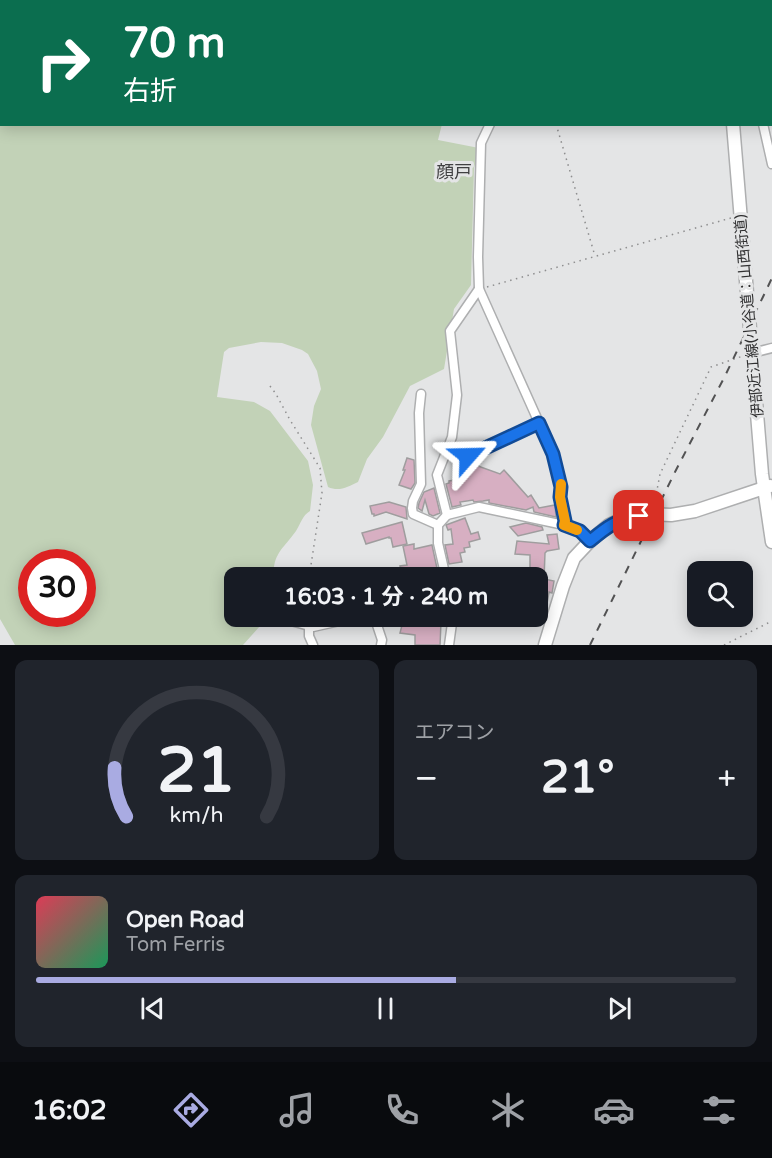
<!DOCTYPE html>
<html lang="ja">
<head>
<meta charset="utf-8">
<style>
  body { margin:0; font-family:"Varela Round","Noto Sans JP",sans-serif; background:#20242c; color:#f1f3f6; height:100vh; display:flex; flex-direction:column; font-size:22px; white-space:nowrap }
  * { box-sizing:border-box; margin:0 }
  p { font-size:20px; color:#9ea1a6 }
  .icon { flex:none; width:33px; height:33px; fill:none; stroke:currentColor; stroke-width:2; stroke-linecap:round; stroke-linejoin:round }
  .map { position:relative; height:645px; overflow:hidden }
  .drawer { display:flex; flex-direction:column; gap:15px; padding:15px; background:#0d0f14; flex:1 }
  .drawer>* { flex:none }
  .hud { position:absolute; left:0px; top:0px; width:772px; height:126px; box-shadow:0 3px 15px #0003; background:#0b6e4f; color:#fff; overflow:hidden }
  .tools { position:absolute; left:687px; top:561px; display:grid; gap:12px }
  .tools a { display:grid; place-items:center; width:66px; height:66px; border-radius:12px; background:#171b24; box-shadow:0 3px 15px #0003; font-size:30px }
  .speed { position:absolute; left:18px; top:549px; display:flex; gap:12px; font-size:30px; font-weight:700; text-align:center }
  .speed>* { display:grid; place-content:center; width:78px; height:78px; border-radius:50%; background:#171b24; box-shadow:0 3px 15px #0003; line-height:1 }
  .speed .limit { border:9px solid #d22; background:#fff; color:#111 }
  .pin { position:absolute; display:grid; place-items:center; width:51px; height:51px; color:#fff; margin:-26px; border-radius:12px; box-shadow:0 3px 9px #0006 }
  .me { position:absolute; width:66px; margin:-33px; rotate:65deg; stroke-linejoin:round; filter:drop-shadow(0 0 4px #0008) }
  .turn { display:flex; align-items:center; gap:21px; height:126px; padding:0 24px; font-size:27px }
  .turn .icon { width:78px; height:78px; stroke-width:2.5 }
  .turn b { display:block; font-size:42px; line-height:51px }
  .big { font-size:45px; font-weight:700; line-height:1.1 }
  .drawer .card { flex:1; display:flex; flex-direction:column; justify-content:center; gap:9px; min-width:0; padding:0 21px; border-radius:12px; background:#20242c }
  .drawer .dial { align-items:center; gap:0 }
  .dial svg { height:156px; overflow:visible; fill:none; stroke:#363941; stroke-width:7; stroke-linecap:round; text-anchor:middle }
  .dial text { fill:#f1f3f6; stroke:none }
  .song { display:flex; align-items:center; gap:18px }
  .cover { width:72px; height:72px; border-radius:9px; background:linear-gradient(135deg,hsl(350 70% 55%),hsl(150 70% 35%)) }
  .played { height:6px; border-radius:3px; background:linear-gradient(90deg,#a9abe2 60%,#363941 60%) }
  .keys { display:flex; justify-content:space-around; direction:ltr }
  .heat { display:flex; justify-content:space-between; align-items:center; font-size:33px; direction:ltr }
  .drawer .tiles { flex:1; display:grid; gap:15px; grid-template-columns:1fr 1fr }
  .card:last-child { grid-column:span 2 }
  .trip { position:absolute; left:224px; top:567px; width:324px; height:60px; border-radius:12px; background:#171b24; box-shadow:0 3px 15px #0003; font-weight:700; line-height:60px; text-align:center }
  .tab-bar { display:flex; height:96px; justify-content:space-around; align-items:center; background:#090b0e; color:#9ea1a6 }
  .tab-bar .icon { width:42px; height:42px }
  .tab-bar .current { color:#a9abe2 }
  .tab-bar b { font-size:27px; color:#f1f3f6 }
  .map>svg:first-child { display:block }
  .green { fill:#c2d2b7; fill-rule:evenodd }
  .building { fill:#d7afc2; stroke:#9f9d9e; stroke-width:1.5 }
  .lines { fill:none; stroke-linecap:round; stroke-linejoin:round }
  .street-casing { stroke:#aeafb0; stroke-width:11 }
  .secondary-casing { stroke:#aeafb0; stroke-width:15 }
  .path { stroke:#8e8e8f; stroke-width:1.5; stroke-dasharray:1.5 4.5; stroke-linecap:butt }
  .street { stroke:#fff; stroke-width:8 }
  .secondary { stroke:#fff; stroke-width:12 }
  .rail { stroke:#525253; stroke-width:2; stroke-dasharray:8 8; stroke-linecap:butt }
  .route-casing { stroke:#114b97; stroke-width:15 }
  .route { stroke:#1a73e8; stroke-width:10 }
  .slow { stroke:#f59e0b; stroke-width:10 }
  .labels { text-anchor:middle; dominant-baseline:central; stroke-width:6; stroke-linejoin:round; paint-order:stroke }
  .street-label { font-size:15px; fill:#303031; stroke:#e4e5e6 }
  .quarter-label { font-size:18px; fill:#404042; stroke:#e4e5e6 }
</style>
</head>
<body>
<div class="map">
<svg width="772" height="645" viewBox="0 0 772 645">
  <rect width="100%" height="100%" fill="#e4e5e6"/>
  <path class="green" d="M0 0H645V1L2 2V124H442L438 140 479 148 474 168 471 285 454 309 444 369 410 386 383 437 367 459 358 482C348 487 339 492 328 487L311 425 314 406 321 389 317 371 308 354 302 350 282 343 261 342 229 348 224 352 217 397 254 402 270 411 308 461 313 485 310 511C302 516 301 523 296 531 284 548 272 554 274 577L234 578V616L268 617 243 645H15L0 619ZM32 562H82V614H32Z"/>
  <g class="building">
    <polygon points="407,458 414,460 415,483 411,489 399,485 405,470 403,470"/>
    <polygon points="463,466 478,466 500,474 504,470 528,497 531,495 539,508 555,505 556,517 534,512 533,507 526,510 489,503 489,500 483,501 474,502 473,500 460,502 461,505 452,507 446,484 449,483 449,481 455,480 454,473 463,472"/>
    <polygon points="434,488 440,513 433,516 429,514 425,500 422,511 418,508 419,503 424,492"/>
    <polygon points="389,502 406,507 407,519 386,512 374,516 374,514 372,514 370,506"/>
    <polygon points="465,518 471,534 478,532 480,539 469,542 470,547 464,548 465,552 460,553 462,562 449,564 445,545 453,544 451,529 448,530 446,525"/>
    <polygon points="402,522 407,544 393,547 391,538 389,538 389,537 366,544 362,533"/>
    <polygon points="526,523 542,527 543,530 518,536 510,527"/>
    <polygon points="557,534 559,549 547,551 545,553 544,579 554,581 552,593 549,592 546,609 537,607 537,578 530,578 530,555 515,554 517,541 549,544 547,535"/>
    <polygon points="414,544 414,549 432,545 438,573 436,574 437,578 402,578 400,566 407,565 403,546"/>
    <polygon points="416,616 423,616 423,621 441,622 440,645 415,645 415,635 400,633 404,617 416,619"/>
  </g>
  <g class="lines">
    <defs>
      <g id="street">
        <polyline points="761,0 762,2"/>
        <polyline points="689,2 697,0"/>
        <polyline points="771,47 772,54"/>
        <polyline points="771,94 772,94"/>
        <polyline points="490,124 481,143 478,257 479,289 553,454 561,487 560,497 565,521 564,525"/>
        <polyline points="763,124 772,164"/>
        <polyline points="752,353 772,348"/>
        <polyline points="421,394 419,413 421,484 413,501 412,508 413,514 438,525"/>
        <polyline points="447,451 467,456 539,423"/>
        <polyline points="447,515 437,475 452,437 457,395 450,331 479,289"/>
        <polyline points="446,578 438,543 438,525 447,515 479,507 564,525 580,531 590,541"/>
        <polyline points="374,616 382,640 381,645"/>
        <polyline points="280,618 313,627 362,616"/>
        <polyline points="309,626 309,636 313,645"/>
        <polyline points="449,645 453,616"/>
      </g>
      <g id="secondary">
        <polyline points="723,0 723,2"/>
        <polyline points="733,124 762,474 772,542"/>
        <polyline points="545,645 563,586 574,558 590,541 609,525 620,520 639,515 648,514 671,515 695,511 770,486"/>
      </g>
    </defs>
    <use href="#street" class="street-casing"/>
    <use href="#secondary" class="secondary-casing"/>
    <g class="path">
      <polyline points="556,124 595,256"/>
      <polyline points="487,287 731,218"/>
      <polyline points="270,386 276,394 290,420 320,468 322,493 309,578"/>
      <polyline points="653,505 655,501 660,474 711,367 743,356"/>
      <polyline points="724,645 772,621"/>
    </g>
    <use href="#street" class="street"/>
    <use href="#secondary" class="secondary"/>
    <polyline class="rail" points="590,645 675,472 725,376 772,278"/>
  </g>
  <g class="lines">
    <defs>
      <path id="route" d="M468 456 539 423 553 454 561 487 560 497 565 521 564 525 580 531 590 541C608 526 616 520 639 516"/>
    </defs>
    <use href="#route" class="route-casing"/>
    <use href="#route" class="route"/>
    <polyline class="slow" points="561,484 560,497 565,521 564,525 577,530"/>
  </g>
  <g class="labels">
    <g class="street-label">
      <text transform="translate(749 316) rotate(-95)">伊部近江線(小谷道：山西街道)</text>
    </g>
    <g class="quarter-label">
      <text x="454" y="172">顔戸</text>
    </g>
  </g>
</svg>
<div class="tools">
<a><svg class="icon" aria-label="search" viewBox="0 0 24 24"><circle cx="10" cy="10" r="6"/><path d="M15 15l6 6"/></svg></a>
</div>
<div class="speed"><div class="limit">30</div></div>
<div class="pin" style="left:639px;top:516px;background:#d93025"><svg class="icon" aria-label="arrive" viewBox="0 0 24 24"><path d="M6 21V4h12l-3 4 3 4H6"/></svg></div>
<svg class="me" style="left:468px;top:456px" viewBox="-20 -20 40 40"><path d="M0-17L14 15 0 8-14 15z" fill="#1a73e8" stroke="#fff" stroke-width="4"/></svg>
<div class="trip">16:03 · 1 分 · 240 m</div>
<div class="hud">
<div class="turn"><svg class="icon" aria-label="right" viewBox="0 0 24 24"><path d="M7 20v-9h11M14 6l5 5-5 5"/></svg><div><b>70 m</b>右折</div></div>
</div>
</div>
<section class="drawer">
<div class="tiles">
<div class="card dial"><svg viewBox="0 0 100 80">
<path d="M14 69A42 42 0 1 1 86 69"/>
<path d="M14 69A42 42 0 0 1 8 44" stroke="#a9abe2"/>
<text x="50" y="56" font-size="32" font-weight="700">21</text>
<text x="50" y="72" font-size="11">km/h</text>
</svg></div>
<div class="card"><p>エアコン</p>
<div class="heat"><a>−</a><b class="big">21°</b><a>+</a></div>
</div>
<div class="card">
<div class="song"><i class="cover"></i><div><b>Open Road</b><p>Tom Ferris</p></div></div>
<div class="played"></div>
<div class="keys"><svg class="icon" aria-label="previous" viewBox="0 0 24 24"><path d="M18 5L8 12l10 7zM5 5v14"/></svg><svg class="icon" aria-label="pause" viewBox="0 0 24 24"><path d="M8 5v14M16 5v14"/></svg><svg class="icon" aria-label="next" viewBox="0 0 24 24"><path d="M6 5l10 7-10 7zM19 5v14"/></svg></div>
</div>
</div>
</section>
<nav class="tab-bar">
<b>16:02</b>
<svg class="icon current" aria-label="directions" viewBox="0 0 24 24"><path d="M12 3l9 9-9 9-9-9zM9 14v-3h6M13 9l2 2-2 2"/></svg>
<svg class="icon" aria-label="music" viewBox="0 0 24 24"><path d="M9 18V5l10-2v13"/><circle cx="6" cy="18" r="3"/><circle cx="16" cy="16" r="3"/></svg>
<svg class="icon" aria-label="phone" viewBox="0 0 24 24"><path d="M5 4h4l2 5-3 2q2 4 5 5l2-3 5 2v4C11 20 4 13 5 4z"/></svg>
<svg class="icon" aria-label="climate" viewBox="0 0 24 24"><path d="M12 3v18M4 7l16 10M4 17L20 7"/></svg>
<svg class="icon" aria-label="car" viewBox="0 0 24 24"><path d="M5 17H2v-5l4-1 3-4h7l3 4 3 1v5h-3M9 17h6M6 11h13"/><circle cx="7" cy="17" r="2"/><circle cx="17" cy="17" r="2"/></svg>
<svg class="icon" aria-label="filters" viewBox="0 0 24 24"><path d="M4 7h16M4 17h16"/><circle cx="9" cy="7" r="2"/><circle cx="15" cy="17" r="2"/></svg>
</nav>
</body>
</html>
